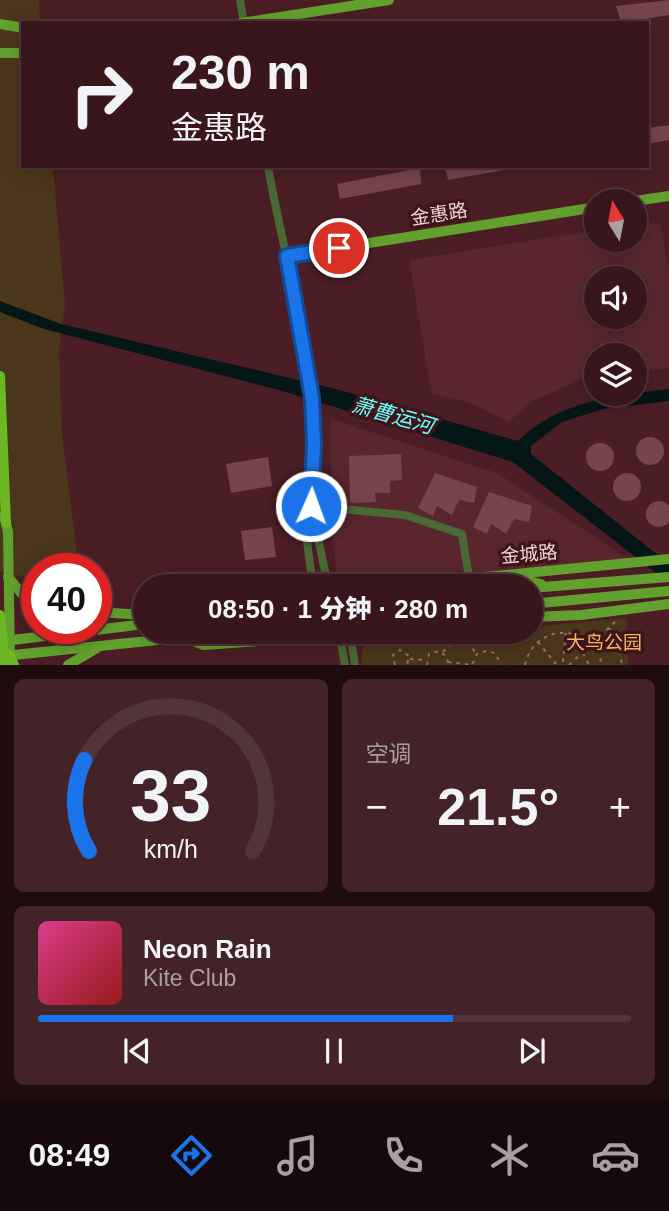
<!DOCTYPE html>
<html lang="zh">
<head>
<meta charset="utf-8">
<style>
  body { margin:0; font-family:Arial,"Noto Sans SC",sans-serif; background:#432328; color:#f1f3f6; height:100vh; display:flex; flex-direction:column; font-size:26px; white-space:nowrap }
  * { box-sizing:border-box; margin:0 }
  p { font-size:23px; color:#ab9fa3 }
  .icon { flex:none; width:38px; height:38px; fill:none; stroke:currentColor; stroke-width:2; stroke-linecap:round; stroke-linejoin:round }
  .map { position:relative; height:665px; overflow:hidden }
  .details { display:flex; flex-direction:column; gap:14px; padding:14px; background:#1f0c0f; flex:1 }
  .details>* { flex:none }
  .banner { position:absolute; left:21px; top:21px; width:628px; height:147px; border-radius:0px; box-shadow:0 4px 18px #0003,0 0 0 2px #52353a; background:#38161b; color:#f1f3f6; overflow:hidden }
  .needle { width:46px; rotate:350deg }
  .buttons { position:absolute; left:584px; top:189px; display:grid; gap:14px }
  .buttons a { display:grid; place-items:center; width:63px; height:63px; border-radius:50%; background:#38161b; box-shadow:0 4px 18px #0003,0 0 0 2px #52353a; font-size:35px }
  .speed { position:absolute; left:21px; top:553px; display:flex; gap:14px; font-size:35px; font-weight:700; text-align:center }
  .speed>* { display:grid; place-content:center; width:91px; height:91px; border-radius:50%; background:#38161b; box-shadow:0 4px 18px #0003,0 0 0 2px #52353a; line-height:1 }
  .speed .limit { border:10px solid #d22; background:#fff; color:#111 }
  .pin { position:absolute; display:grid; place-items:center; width:60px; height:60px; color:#fff; margin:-30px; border:4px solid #fff; border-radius:50%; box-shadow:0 2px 7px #0007 }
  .me { position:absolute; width:77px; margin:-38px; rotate:2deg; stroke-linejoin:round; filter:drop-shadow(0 0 5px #0008) }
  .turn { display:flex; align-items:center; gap:24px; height:147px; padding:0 35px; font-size:32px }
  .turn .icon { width:91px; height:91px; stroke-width:2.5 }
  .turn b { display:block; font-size:49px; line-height:60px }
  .big { font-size:52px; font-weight:800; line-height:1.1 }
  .details .widget { flex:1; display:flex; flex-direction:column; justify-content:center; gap:10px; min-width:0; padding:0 24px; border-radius:10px; background:#432328 }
  .details .dial { align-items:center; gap:0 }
  .dial svg { height:182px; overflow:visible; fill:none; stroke:#52353a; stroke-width:7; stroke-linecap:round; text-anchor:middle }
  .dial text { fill:#f1f3f6; stroke:none }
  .song { display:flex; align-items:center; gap:21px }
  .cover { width:84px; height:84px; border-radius:10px; background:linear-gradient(135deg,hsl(330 70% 55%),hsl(0 70% 35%)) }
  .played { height:7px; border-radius:4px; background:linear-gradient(90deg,#1a73e8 70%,#52353a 70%) }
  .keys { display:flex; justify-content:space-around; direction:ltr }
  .heat { display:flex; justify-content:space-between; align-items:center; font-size:38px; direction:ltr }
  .details .tiles { flex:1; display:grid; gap:14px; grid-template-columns:1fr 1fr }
  .widget:last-child { grid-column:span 2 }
  .trip { position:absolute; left:133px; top:574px; width:410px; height:70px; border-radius:35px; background:#38161b; box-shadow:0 4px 18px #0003,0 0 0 2px #52353a; font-weight:800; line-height:70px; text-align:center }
  .dock { display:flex; height:112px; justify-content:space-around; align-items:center; background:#16090b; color:#ab9fa3 }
  .dock .icon { width:49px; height:49px }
  .dock .on { color:#1a73e8 }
  .dock b { font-size:32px; color:#f1f3f6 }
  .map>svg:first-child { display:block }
  .built { fill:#59262d; fill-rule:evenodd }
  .green { fill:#4a361a }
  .water { fill:#041616 }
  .building { fill:#754549 }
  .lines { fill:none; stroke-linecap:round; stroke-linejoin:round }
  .path { stroke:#946f72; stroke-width:2; stroke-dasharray:3.5 5; stroke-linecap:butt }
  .minor { stroke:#4a6936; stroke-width:8 }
  .major { stroke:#62a12e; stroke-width:10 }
  .highway { stroke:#6bb724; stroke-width:10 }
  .highway-bridge { stroke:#6bb724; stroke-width:10 }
  .route-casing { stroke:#114b97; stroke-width:18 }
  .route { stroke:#1a73e8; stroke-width:12 }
  .labels { text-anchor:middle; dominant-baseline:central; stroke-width:7; stroke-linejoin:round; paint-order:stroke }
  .street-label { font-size:19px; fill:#efd2d3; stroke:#3f141a }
  .park-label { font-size:19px; fill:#f4b65f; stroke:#3f141a }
  .water-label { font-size:21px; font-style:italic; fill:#6afffd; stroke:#3f141a }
</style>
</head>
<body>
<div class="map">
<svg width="669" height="665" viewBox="0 0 669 665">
  <rect width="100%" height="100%" fill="#4a1e24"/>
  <g class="built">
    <path d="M660 223 669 270V368L635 372V355H597V376L586 377 533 401 508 422 469 402 432 394 409 260 597 230V240H635V224ZM597 278H635V317H597Z"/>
    <polygon points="331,419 497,473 636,564 337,580 331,518"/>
  </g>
  <g class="green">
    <polygon points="0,0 39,0 40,23 23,23 23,166 53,166 65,306 59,351 62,433 79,569 37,569 37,580 0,571"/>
    <polygon points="626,618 628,665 362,665 362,649 370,642 477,632 530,632 530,627"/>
  </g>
  <path class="water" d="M0 301 61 324 332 388 518 441C560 400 614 396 669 389V401L603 409 562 422 531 446V454L669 564V583L513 462 279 390 44 329 0 312Z"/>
  <g class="building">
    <polygon points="669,0 669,15 621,23 616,6"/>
    <polygon points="669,125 669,140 648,144 648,128"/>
    <polygon points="445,166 510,166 510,169 448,180"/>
    <polygon points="420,168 421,184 340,199 337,184"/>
    <circle cx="650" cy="451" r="14"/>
    <circle cx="600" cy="457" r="14"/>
    <polygon points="401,454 402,480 390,481 390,493 375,493 376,502 350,503 349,456"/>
    <polygon points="268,457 272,486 231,493 226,464"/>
    <polygon points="435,473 477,487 474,503 459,500 452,515 437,506 433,516 418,508"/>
    <circle cx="627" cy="487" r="14"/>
    <polygon points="489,492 532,506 529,522 514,519 506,534 491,524 487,534 473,527"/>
    <circle cx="659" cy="514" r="13"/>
    <polygon points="272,527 276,557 245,560 241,531"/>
  </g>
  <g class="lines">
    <g class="path">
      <polyline points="609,628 619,648 622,665"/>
      <polyline points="538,642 556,664"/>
      <polyline points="443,652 461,635 477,654"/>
      <polyline points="583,653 589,665"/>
      <polyline points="410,659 426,660"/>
      <polyline points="448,662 472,665 477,654 486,651 495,653 501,665"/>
      <polyline points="563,662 566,632"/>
      <polyline points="395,665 393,655 400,650 409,656 407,665"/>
      <polyline points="427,665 429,654 439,651 447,657 448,665"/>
      <path d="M525 665C534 622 593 622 602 665"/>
      <polyline points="569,665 615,622"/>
    </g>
    <g class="minor">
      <polyline points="240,0 244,23"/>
      <path d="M268 166C281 244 305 320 312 399 315 441 311 481 307 522 305 543 311 565 313 586"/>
      <polyline points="311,506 405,515 462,534 469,578"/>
      <polyline points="312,509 328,586"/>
      <polyline points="339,632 345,665"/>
      <polyline points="350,633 355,665"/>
    </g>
    <g class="major">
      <polyline points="241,23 389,0"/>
      <polyline points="0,24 23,28"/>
      <polyline points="0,53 23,53"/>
      <polyline points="635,201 669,196"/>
      <polyline points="287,256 597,207"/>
      <polyline points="4,516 8,532 10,661"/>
      <polyline points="508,576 541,584"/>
      <polyline points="8,577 27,600 37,603"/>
      <polyline points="392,586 669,559"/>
      <polyline points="530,588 669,577"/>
      <polyline points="530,604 669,591"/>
      <polyline points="96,612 145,615"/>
      <polyline points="530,617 581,615 669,604"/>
      <polyline points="186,638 204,645 340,635 360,637 403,632"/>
      <polyline points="4,641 145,624"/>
      <polyline points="4,656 234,632"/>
      <polyline points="68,665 97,648"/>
    </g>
    <g class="highway">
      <polyline points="0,376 6,523"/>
      <polyline points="10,655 14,665"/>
    </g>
    <polyline class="highway-bridge" points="0,615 5,665"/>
  </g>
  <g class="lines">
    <defs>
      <polyline id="route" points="311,506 314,444 312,398 287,256 339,248"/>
    </defs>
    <use href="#route" class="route-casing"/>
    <use href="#route" class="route"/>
  </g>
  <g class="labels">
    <g class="street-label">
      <text transform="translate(439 214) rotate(-9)">金惠路</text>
      <text transform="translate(529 554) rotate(-5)">金城路</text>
    </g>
    <g class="park-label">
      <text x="604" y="642">大鸟公园</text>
    </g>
    <g class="water-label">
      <text transform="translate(393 415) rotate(16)">萧曹运河</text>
    </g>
  </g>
</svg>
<div class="buttons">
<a><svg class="needle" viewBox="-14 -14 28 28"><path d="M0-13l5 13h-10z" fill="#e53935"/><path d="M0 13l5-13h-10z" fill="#ab9fa3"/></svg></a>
<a><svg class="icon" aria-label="sound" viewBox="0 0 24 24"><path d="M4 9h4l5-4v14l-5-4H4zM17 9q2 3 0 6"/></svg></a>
<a><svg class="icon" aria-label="layers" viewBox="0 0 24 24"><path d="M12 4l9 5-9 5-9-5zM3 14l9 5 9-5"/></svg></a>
</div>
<div class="speed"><div class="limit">40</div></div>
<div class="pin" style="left:339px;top:248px;background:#d93025"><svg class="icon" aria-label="arrive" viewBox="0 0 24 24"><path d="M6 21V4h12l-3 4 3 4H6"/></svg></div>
<svg class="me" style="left:311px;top:506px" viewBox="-20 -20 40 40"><circle r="17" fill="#1a73e8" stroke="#fff" stroke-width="3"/><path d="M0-11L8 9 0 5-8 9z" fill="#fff"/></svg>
<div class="trip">08:50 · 1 分钟 · 280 m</div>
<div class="banner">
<div class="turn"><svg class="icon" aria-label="right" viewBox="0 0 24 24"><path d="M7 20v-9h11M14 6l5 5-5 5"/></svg><div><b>230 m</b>金惠路</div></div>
</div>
</div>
<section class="details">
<div class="tiles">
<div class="widget dial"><svg viewBox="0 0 100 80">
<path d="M14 69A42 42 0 1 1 86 69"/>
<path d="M14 69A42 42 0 0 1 12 29" stroke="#1a73e8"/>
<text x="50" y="56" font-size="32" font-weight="700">33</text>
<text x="50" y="72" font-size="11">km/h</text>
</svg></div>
<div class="widget"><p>空调</p>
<div class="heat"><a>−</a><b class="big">21.5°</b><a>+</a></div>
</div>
<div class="widget">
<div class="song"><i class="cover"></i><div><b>Neon Rain</b><p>Kite Club</p></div></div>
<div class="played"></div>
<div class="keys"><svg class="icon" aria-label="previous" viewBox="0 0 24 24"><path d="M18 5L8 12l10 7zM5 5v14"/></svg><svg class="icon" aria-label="pause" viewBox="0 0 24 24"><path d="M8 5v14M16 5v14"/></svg><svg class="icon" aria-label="next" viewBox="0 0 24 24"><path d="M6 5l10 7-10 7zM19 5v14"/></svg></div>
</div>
</div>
</section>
<nav class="dock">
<b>08:49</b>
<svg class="icon on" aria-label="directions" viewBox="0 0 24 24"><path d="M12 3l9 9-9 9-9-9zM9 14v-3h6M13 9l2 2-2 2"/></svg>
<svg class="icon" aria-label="music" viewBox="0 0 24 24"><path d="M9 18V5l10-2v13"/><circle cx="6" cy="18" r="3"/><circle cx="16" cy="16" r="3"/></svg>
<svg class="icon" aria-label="phone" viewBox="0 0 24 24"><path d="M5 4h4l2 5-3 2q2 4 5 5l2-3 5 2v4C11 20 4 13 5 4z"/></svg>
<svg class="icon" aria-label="climate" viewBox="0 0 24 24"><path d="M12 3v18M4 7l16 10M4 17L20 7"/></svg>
<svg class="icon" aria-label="car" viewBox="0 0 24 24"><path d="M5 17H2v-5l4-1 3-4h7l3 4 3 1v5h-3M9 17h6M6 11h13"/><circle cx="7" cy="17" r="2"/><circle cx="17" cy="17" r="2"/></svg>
</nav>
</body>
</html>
